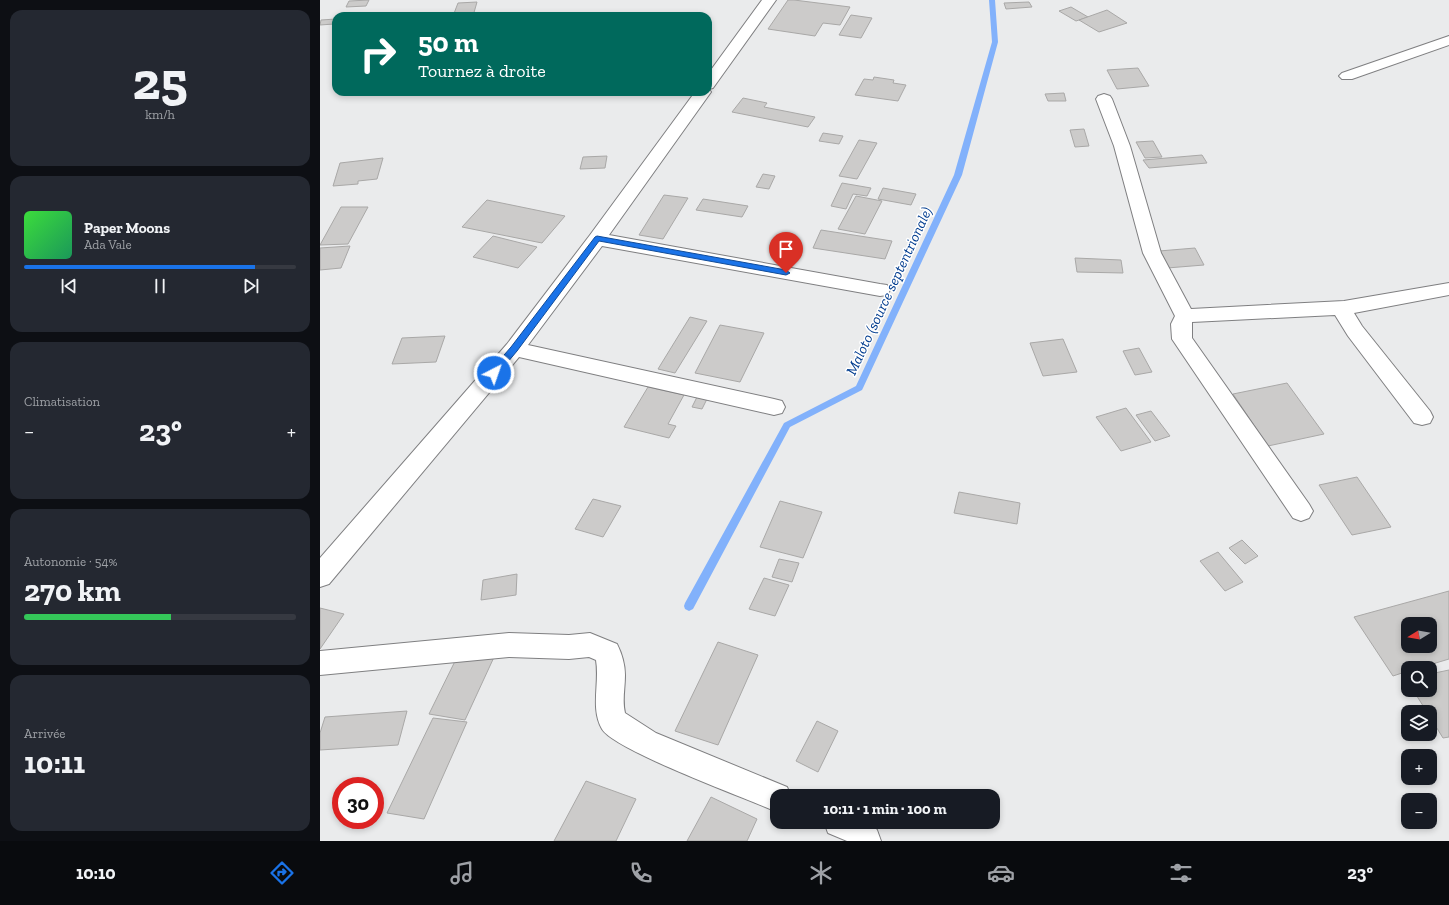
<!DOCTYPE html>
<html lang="fr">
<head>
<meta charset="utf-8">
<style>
  body { margin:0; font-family:"Zilla Slab",serif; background:#242831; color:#f1f3f6; height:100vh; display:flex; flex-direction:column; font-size:15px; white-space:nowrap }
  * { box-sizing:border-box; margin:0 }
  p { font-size:13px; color:#9ea1a6 }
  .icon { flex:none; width:22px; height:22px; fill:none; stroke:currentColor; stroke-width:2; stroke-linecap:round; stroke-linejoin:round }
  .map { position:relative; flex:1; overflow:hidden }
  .sheet { display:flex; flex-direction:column; gap:10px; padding:10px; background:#0d0f14; width:320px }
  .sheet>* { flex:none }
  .hud { position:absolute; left:12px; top:12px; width:380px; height:84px; border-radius:12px; box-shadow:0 2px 6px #0003; background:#00695c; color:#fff; overflow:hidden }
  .needle { width:26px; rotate:259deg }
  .fabs { position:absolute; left:1081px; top:617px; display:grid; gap:8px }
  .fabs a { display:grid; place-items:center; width:36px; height:36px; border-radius:8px; background:#171b24; box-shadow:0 2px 6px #0003; font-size:20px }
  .speed { position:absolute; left:12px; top:777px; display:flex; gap:8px; font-size:20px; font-weight:700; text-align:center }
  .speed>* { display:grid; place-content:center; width:52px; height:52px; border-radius:50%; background:#171b24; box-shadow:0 2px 6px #0003; line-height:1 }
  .speed .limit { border:6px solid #d22; background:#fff; color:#111 }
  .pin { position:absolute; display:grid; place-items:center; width:34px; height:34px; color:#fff; margin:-41px -17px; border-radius:50% 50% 50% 0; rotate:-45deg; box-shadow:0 0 4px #0007 }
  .pin .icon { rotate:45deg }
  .me { position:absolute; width:44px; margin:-22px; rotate:41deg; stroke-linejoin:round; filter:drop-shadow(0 0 3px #0008) }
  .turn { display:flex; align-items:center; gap:14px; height:84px; padding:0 20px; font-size:18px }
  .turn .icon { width:52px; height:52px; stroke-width:2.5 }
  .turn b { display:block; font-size:28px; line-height:34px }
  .big { font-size:30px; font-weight:700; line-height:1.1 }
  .sheet .tile { flex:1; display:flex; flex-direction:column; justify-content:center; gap:6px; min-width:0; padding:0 14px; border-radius:12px; background:#242831 }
  .sheet .dial { align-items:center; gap:0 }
  .dial b { font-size:52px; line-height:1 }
  .song { display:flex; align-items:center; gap:12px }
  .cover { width:48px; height:48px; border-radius:6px; background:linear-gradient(135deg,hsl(120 70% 55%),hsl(150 70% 35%)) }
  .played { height:4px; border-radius:2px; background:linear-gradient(90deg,#1a73e8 85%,#363941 85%) }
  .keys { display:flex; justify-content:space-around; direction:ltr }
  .heat { display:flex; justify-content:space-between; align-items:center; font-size:22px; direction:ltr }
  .charge { height:6px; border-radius:3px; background:linear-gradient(90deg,#34c759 54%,#363941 0) }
  .trip { position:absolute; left:450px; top:789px; width:230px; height:40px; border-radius:12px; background:#171b24; box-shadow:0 2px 6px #0003; font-weight:700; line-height:40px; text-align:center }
  .menu { display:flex; height:64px; justify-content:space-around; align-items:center; background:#090b0e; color:#9ea1a6 }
  .menu .icon { width:28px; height:28px }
  .menu .on { color:#1a73e8 }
  .menu b { font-size:18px; color:#f1f3f6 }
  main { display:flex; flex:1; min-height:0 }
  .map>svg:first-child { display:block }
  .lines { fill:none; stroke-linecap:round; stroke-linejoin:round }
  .stream { fill:#82b1fb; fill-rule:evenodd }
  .building { fill:#cccbca; stroke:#a9a8a7; fill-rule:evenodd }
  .minor-casing { stroke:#7f7f81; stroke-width:2 }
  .minor { fill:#fff; fill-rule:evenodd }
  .route { fill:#1a73e8; stroke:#114b97 }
  .labels { text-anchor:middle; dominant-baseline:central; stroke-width:3; stroke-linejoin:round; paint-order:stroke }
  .water-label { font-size:15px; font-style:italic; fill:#003c8f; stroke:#fff }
</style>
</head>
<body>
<main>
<section class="sheet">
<div class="tile dial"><b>25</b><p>km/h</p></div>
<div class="tile">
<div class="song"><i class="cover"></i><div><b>Paper Moons</b><p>Ada Vale</p></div></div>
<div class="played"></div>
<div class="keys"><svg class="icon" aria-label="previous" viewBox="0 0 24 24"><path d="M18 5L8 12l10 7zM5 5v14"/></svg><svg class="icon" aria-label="pause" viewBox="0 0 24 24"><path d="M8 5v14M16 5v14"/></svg><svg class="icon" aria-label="next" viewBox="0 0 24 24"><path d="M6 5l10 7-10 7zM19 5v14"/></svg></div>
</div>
<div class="tile"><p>Climatisation</p>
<div class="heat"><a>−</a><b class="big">23°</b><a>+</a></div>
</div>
<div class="tile"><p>Autonomie · 54%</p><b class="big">270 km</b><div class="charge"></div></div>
<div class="tile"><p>Arrivée</p><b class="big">10:11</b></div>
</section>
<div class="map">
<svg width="1129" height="841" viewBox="0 0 1129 841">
  <rect width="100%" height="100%" fill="#eaebec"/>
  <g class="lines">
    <polygon class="stream" points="669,0 675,0 678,42 642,175 543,388 542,390 470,427 373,609 369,611 365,609 364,606 365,603 464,423 536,386 634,175 672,42"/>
  </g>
  <g class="building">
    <polygon points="49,0 46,6 26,7 29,1"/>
    <polygon points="468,0 474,0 530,7 520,25 503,23 495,36 448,29"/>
    <polygon points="157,2 153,16 133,16 138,3"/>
    <polygon points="709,2 712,7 686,9 684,3"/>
    <polygon points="751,7 768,17 756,21 739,11"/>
    <polygon points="787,10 807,23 779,32 759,20"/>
    <polygon points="531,15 552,18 541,38 519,35"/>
    <polygon points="16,19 14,24 0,25 1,20"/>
    <polygon points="818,68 829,86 797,89 787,70"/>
    <polygon points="554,77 574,80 573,83 586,85 578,101 535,95 544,79 553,80"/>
    <polygon points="744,93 746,101 728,101 725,94"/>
    <polygon points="423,98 447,103 444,107 495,117 488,127 412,112"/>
    <polygon points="764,129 769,146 755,147 750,130"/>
    <polygon points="503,133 523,136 519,144 499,141"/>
    <polygon points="539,140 557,143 537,179 519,176"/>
    <polygon points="833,141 842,157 825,158 816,142"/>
    <polygon points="882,155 887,163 829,168 823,160"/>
    <polygon points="287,156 285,168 260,169 263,157"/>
    <polygon points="63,158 57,179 38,181 38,184 13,186 20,163"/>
    <polygon points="443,174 455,176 449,189 436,187"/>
    <polygon points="522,183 551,188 547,196 533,194 526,209 511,206"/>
    <polygon points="563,188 596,194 591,205 558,199"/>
    <polygon points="344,195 368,198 343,239 319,235"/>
    <polygon points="536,196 562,201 545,234 518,229"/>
    <polygon points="383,199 428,206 422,217 376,210"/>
    <polygon points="167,200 245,216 222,243 142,227"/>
    <polygon points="21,207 48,207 28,244 0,245"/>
    <polygon points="501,230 572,241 565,259 493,248"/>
    <polygon points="173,236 217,247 198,268 153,257"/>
    <polygon points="30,246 21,268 0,270 0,248"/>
    <polygon points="875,248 884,265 847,268 839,251"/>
    <polygon points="755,258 801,260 803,273 757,272"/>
    <polygon points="370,317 387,321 355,373 338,369"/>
    <polygon points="400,325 444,333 420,382 375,373"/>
    <polygon points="125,336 116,362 72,364 82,338"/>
    <polygon points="743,339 757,372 723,376 710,343"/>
    <polygon points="819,348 832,372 815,375 803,351"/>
    <polygon points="967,383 1004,434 948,446 913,394"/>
    <polygon points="328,387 364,395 348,424 356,426 349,438 304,427"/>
    <polygon points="377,397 387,399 382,409 372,407"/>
    <polygon points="806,408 831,442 801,451 776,417"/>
    <polygon points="831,411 850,436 835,441 816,415"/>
    <polygon points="1037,477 1071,527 1032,535 999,485"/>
    <polygon points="639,492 700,503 697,524 634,513"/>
    <polygon points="273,499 301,506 283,537 255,529"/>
    <polygon points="460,501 502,512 483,558 440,547"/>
    <polygon points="922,540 938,556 925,564 909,548"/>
    <polygon points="898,552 923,582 905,591 880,561"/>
    <polygon points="459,559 479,563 472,582 452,577"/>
    <polygon points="197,574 196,595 161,600 163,580"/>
    <polygon points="444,578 469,585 455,616 429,609"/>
    <path d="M1129 591V659L1099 668H1088V671L1073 676 1034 617ZM1088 624H1110V646H1088Z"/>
    <polygon points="0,608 24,614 0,649"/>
    <polygon points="398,642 438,655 398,745 355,731"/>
    <polygon points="141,649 175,655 145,720 109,714"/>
    <polygon points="1129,670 1129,737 1123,738 1110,717 1110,712 1107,712 1093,690 1110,690 1110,674"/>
    <polygon points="87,711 78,745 0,750 0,733 5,717"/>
    <polygon points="113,718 147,722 104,819 67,813"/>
    <polygon points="497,721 518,731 498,772 476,761"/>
    <polygon points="266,781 316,799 296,841 234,841"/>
    <polygon points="391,797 437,819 427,841 367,841"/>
  </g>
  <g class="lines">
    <defs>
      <g id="minor">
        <polygon points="442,0 456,0 393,88 389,89 391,92 289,235 560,284 567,285 570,290 567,295 560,296 282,246 208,345 454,399 462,401 465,407 462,413 454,415 199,357 9,584 0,587 0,558 187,344 270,235 375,92 388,92 388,74"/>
        <polygon points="1129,36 1129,45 1032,79 1022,79 1019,76 1022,73"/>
        <polygon points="784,94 790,96 792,99 810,146 841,253 871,309 1024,301 1129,283 1129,295 1034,313 1042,326 1110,411 1113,417 1110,423 1102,425 1094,423 1028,336 1015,315 872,322 872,338 989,504 993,511 989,518 981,521 973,518 852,339 851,324 855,316 823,253 794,146 776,99 778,96"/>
        <path d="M189 633 249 635 270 633 297 644C302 654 305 665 305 675 305 689 302 700 305 713L336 733 467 787 471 796H457V812C428 799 294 750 282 729 270 708 280 683 276 660L269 657 249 659 189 657 0 675V651Z"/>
        <polygon points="504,822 550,822 557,830 561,841 527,841 508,833"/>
      </g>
    </defs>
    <use href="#minor" class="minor-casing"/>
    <use href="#minor" class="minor"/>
  </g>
  <polygon class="route" points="277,236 466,270 470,273 466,275 279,241 197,351 177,375 171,375 171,370 191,347 275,237"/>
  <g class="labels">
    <g class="water-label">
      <text transform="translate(569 291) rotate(-65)">Maloto (source septentrionale)</text>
    </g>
  </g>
</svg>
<div class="fabs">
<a><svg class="needle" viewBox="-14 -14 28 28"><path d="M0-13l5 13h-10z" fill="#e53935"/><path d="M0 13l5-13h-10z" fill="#9ea1a6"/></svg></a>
<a><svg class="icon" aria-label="search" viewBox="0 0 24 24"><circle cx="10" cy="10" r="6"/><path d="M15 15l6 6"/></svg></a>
<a><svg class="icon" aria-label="layers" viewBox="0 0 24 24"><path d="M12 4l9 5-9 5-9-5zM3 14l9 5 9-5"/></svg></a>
<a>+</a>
<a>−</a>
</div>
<div class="speed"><div class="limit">30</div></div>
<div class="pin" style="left:466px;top:273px;background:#d93025"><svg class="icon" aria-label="arrive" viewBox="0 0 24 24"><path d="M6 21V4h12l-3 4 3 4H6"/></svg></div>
<svg class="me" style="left:174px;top:373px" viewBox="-20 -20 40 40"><circle r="17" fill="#1a73e8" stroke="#fff" stroke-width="3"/><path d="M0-11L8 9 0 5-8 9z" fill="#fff"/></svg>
<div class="trip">10:11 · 1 min · 100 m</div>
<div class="hud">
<div class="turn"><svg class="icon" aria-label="right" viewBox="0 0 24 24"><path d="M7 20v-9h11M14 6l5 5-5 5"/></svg><div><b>50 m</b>Tournez à droite</div></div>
</div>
</div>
</main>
<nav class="menu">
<b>10:10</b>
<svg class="icon on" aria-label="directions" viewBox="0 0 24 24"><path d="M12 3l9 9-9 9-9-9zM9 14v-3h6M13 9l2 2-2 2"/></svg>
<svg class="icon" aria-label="music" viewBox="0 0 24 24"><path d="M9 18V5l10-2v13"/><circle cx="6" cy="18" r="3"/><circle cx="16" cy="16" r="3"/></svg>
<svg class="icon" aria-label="phone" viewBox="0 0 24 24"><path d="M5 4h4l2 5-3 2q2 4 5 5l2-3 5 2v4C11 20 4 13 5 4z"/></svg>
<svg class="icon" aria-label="climate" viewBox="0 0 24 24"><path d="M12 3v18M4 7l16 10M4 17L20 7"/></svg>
<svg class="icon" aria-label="car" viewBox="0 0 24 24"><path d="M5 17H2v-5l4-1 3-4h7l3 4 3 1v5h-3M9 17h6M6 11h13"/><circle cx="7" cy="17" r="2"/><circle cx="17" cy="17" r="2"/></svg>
<svg class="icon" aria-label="filters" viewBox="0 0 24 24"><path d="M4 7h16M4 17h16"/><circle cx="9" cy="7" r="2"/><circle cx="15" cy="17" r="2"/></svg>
<b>23°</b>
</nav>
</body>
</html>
